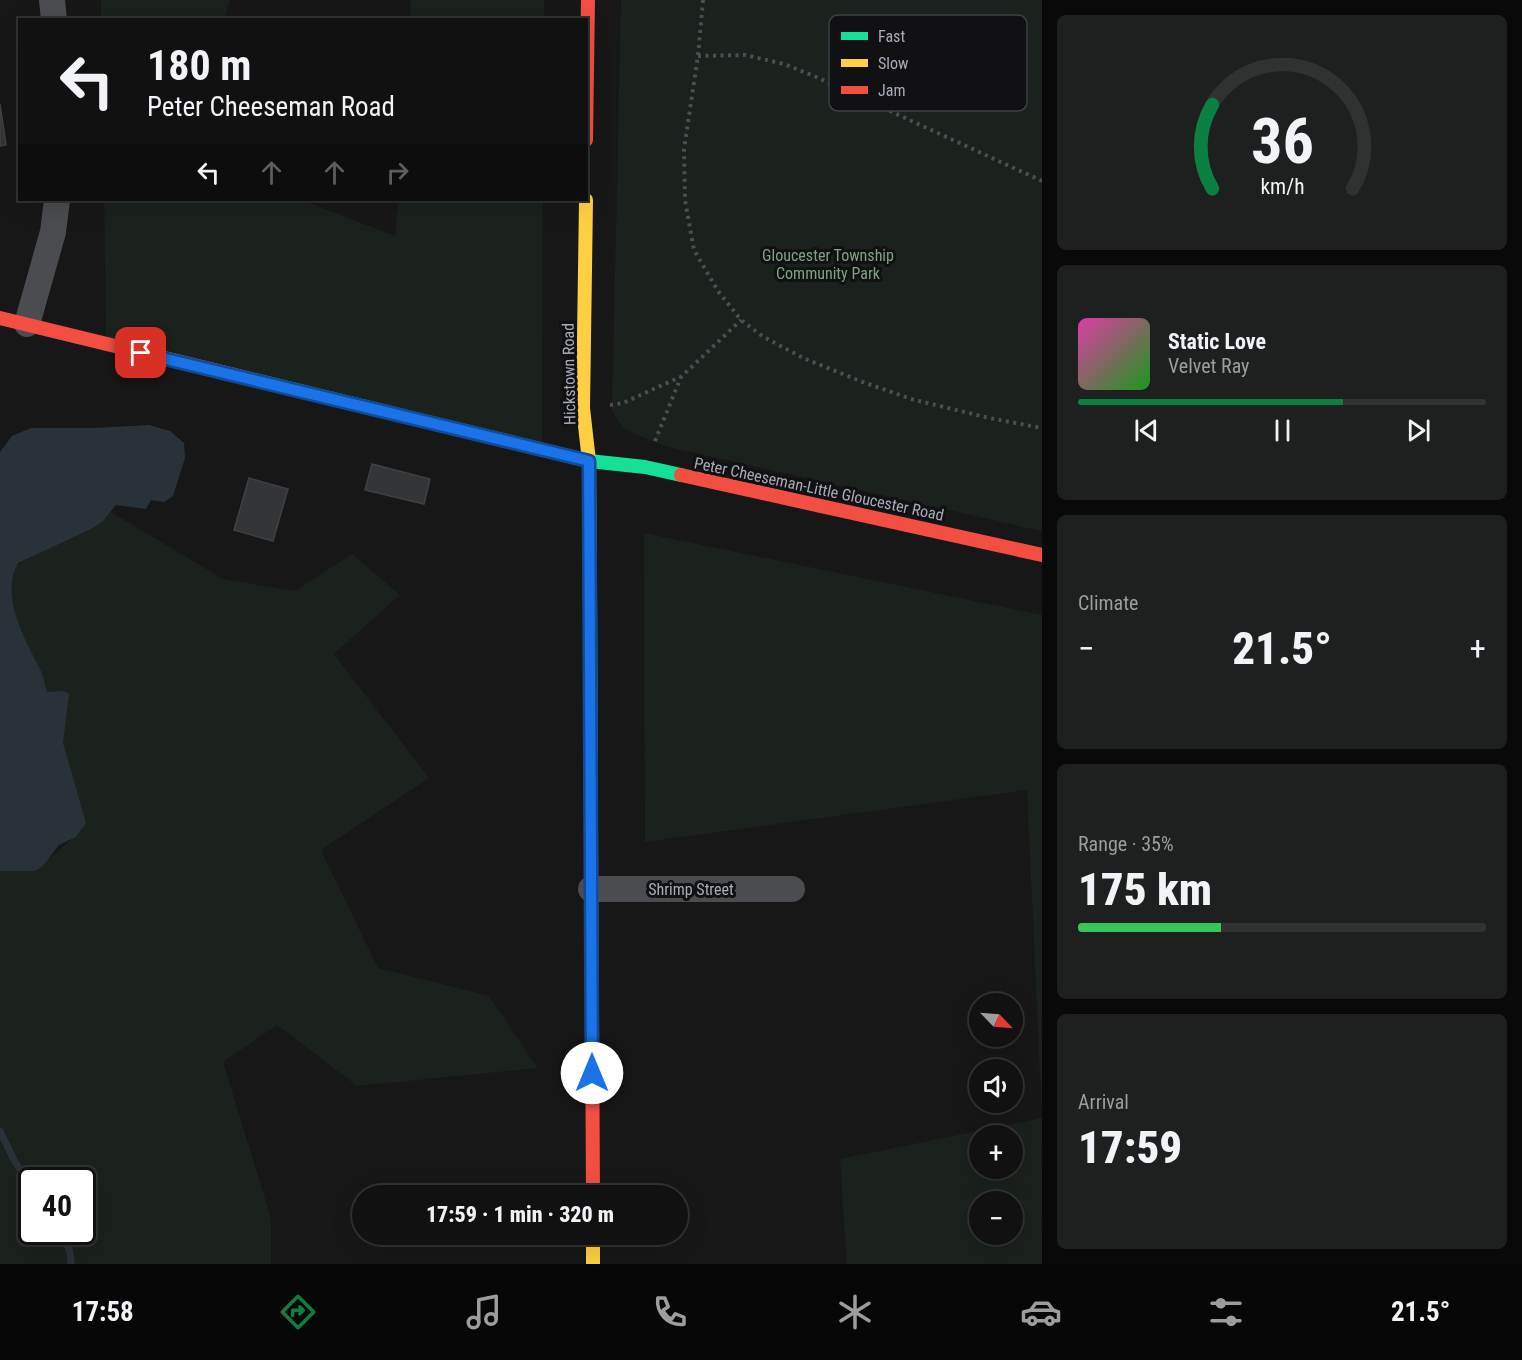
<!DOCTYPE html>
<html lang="en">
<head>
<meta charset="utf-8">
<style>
  body { margin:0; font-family:"Roboto Condensed",sans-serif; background:#1e1f1f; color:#f1f3f6; height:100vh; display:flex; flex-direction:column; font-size:22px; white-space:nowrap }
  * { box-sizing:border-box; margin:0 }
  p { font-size:20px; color:#9c9d9f }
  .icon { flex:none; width:33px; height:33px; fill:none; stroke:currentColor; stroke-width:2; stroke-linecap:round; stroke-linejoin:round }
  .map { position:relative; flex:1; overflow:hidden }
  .drawer { display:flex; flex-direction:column; gap:15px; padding:15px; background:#090909; width:480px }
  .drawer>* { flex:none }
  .hud { position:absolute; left:18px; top:18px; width:570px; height:183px; border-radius:0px; box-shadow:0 6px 24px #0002,0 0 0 2px #303131; background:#111; color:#f1f3f6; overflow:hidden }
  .needle { width:39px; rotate:115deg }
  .fabs { position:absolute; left:969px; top:993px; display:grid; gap:12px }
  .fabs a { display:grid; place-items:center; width:54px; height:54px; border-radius:50%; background:#111; box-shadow:0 6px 24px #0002,0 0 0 2px #303131; font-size:30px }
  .speed { position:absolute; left:18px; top:1167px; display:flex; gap:12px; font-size:30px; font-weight:700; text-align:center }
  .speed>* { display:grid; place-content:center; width:78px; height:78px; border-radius:50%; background:#111; box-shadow:0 6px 24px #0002,0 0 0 2px #303131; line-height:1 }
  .speed .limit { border:3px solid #111; border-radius:9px; background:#fff; color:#111 }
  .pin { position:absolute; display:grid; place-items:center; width:51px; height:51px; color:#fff; margin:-26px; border-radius:12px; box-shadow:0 3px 9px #0006 }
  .me { position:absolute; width:66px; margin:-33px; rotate:0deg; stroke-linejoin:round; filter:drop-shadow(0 0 4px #0008) }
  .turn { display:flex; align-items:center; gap:21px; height:126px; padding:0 30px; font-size:27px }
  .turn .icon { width:78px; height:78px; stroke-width:2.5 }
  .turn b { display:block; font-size:42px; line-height:51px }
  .lanes { display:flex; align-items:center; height:57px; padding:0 30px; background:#0003; justify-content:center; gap:30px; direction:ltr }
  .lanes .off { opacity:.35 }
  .big { font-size:45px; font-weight:800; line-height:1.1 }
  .drawer .widget { flex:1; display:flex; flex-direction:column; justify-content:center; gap:9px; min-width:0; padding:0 21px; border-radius:9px; background:#1e1f1f }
  .drawer .dial { align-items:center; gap:0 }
  .dial svg { height:156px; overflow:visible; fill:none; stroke:#303131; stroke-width:7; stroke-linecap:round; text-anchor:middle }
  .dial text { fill:#f1f3f6; stroke:none }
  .song { display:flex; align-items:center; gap:18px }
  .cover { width:72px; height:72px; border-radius:9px; background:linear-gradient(135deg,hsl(320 70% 55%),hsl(120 70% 35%)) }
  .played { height:6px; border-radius:3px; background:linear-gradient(90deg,#0b8043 65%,#303131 65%) }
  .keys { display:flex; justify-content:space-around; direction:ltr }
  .heat { display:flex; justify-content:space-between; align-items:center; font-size:33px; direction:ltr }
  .charge { height:9px; border-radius:4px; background:linear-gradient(90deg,#34c759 35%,#303131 0) }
  .trip { position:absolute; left:352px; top:1185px; width:336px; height:60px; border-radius:30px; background:#111; box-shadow:0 6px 24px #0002,0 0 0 2px #303131; font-weight:800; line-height:60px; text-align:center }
  .dock { display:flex; height:96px; justify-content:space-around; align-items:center; background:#070707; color:#9c9d9f }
  .dock .icon { width:42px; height:42px }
  .dock .selected { color:#0b8043 }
  .dock b { font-size:27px; color:#f1f3f6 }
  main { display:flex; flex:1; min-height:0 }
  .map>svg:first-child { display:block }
  .green { fill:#1b211c; fill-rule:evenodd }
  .water { fill:#2a3239 }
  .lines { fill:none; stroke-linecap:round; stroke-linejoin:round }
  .stream { stroke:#2a3239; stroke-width:7 }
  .building { fill:#343537; stroke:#3f4043; stroke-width:1.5 }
  .path { stroke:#4d4e52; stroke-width:4; stroke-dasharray:3 4.5; stroke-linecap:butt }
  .street { stroke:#4b4c50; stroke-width:26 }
  .fast { stroke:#16e098; stroke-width:14 }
  .slow { stroke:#ffcf43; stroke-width:14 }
  .jam { stroke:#f24e42; stroke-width:14 }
  .route-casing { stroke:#114b97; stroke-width:15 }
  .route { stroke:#1a73e8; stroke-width:10 }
  .labels { text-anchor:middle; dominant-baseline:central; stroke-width:6; stroke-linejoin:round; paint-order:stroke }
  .park-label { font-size:16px; fill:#7fa381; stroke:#111113 }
  .street-label { font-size:16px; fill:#a8adb8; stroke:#111113 }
  .key { fill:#111113; stroke:#3e4045; stroke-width:1.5 }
  .key-label { font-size:16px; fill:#a8adb8 }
</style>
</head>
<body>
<main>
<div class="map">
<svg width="1042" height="1264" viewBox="0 0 1042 1264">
  <rect width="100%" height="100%" fill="#171717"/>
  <g class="green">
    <polygon points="101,0 230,0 224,19 101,20"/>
    <polygon points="411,0 544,0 544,19 410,19"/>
    <polygon points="621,0 1042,0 1042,531 664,446 635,434 622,427 612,411"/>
    <polygon points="104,200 302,200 395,236 398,200 543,200 542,450 106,346"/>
    <path d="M111 512 223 579 295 591 352 554 400 595 334 654 429 778 321 850 378 968 489 996 538 1068 357 1086 277 1025 223 1062 271 1218V1264H0V869L35 871 82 830 0 602 11 568ZM32 1180H82V1232H32Z"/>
    <path d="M644 533 1042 615V1264H847L840 1159 1042 1118 1027 790 645 842ZM980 1136H1012V1168H980ZM980 1202H1012V1234H980Z"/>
  </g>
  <path class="water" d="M149 425 170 431 184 443 185 458 173 496 164 502 151 500 146 509 116 505 102 522 91 529 18 563C0 596 24 638 40 669 43 676 45 685 47 692L64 691 69 694 63 743 86 823 76 837 59 845 43 866 35 871H0V452L12 436 31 428H95Z"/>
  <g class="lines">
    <g class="stream">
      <polyline points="0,1131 14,1160 32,1189"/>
      <path d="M54 1232C67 1240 71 1248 71 1264"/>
    </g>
  </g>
  <g class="building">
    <polygon points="0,104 6,145 0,146"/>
    <polygon points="372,464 430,479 424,504 365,490"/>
    <polygon points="249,478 288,489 273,541 234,530"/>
  </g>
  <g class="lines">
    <g class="path">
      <polyline points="703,0 698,56 684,149 685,200 694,250 718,291 741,320 762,336 803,358 860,381 911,399 989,418 1042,428"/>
      <polyline points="698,56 745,55 784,64 814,76 1042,181"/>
      <polyline points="610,405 623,403 680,377"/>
      <polyline points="655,441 681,377 741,320"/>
    </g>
    <g class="street">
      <polyline points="52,0 54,20"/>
      <polyline points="27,324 53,232 57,200"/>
      <polyline points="591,889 792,889"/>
    </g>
    <g class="fast">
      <polyline points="255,380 589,461 645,467 681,475"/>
      <polyline points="590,580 591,825"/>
    </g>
    <g class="slow">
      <polyline points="586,200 583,408 589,461 590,580"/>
      <polyline points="593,1234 593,1264"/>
    </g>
    <g class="jam">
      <polyline points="586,140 588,0"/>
      <polyline points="0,318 255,380"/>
      <polyline points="681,475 1042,555"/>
      <polyline points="591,825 593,1196"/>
    </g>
  </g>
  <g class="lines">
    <defs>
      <polyline id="route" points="141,353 589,461 592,1073"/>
    </defs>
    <use href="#route" class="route-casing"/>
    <use href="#route" class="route"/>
  </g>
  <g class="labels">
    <g class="park-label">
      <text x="828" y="255">Gloucester Township<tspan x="828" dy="18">Community Park</tspan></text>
    </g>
    <g class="street-label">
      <text transform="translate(569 374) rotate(-91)">Hickstown Road</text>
      <text transform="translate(819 489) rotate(12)">Peter Cheeseman-Little Gloucester Road</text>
      <text x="691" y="889">Shrimp Street</text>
    </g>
  </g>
  <rect x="829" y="15" width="198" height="96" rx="9" class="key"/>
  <rect x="841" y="32" width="27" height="8" fill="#16e098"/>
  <rect x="841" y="59" width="27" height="8" fill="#ffcf43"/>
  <rect x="841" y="86" width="27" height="8" fill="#f24e42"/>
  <g class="key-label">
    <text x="878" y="42">Fast</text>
    <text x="878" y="69">Slow</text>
    <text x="878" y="96">Jam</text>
  </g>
</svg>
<div class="fabs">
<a><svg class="needle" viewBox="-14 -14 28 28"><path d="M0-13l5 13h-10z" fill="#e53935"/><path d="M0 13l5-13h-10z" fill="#9c9d9f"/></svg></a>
<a><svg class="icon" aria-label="sound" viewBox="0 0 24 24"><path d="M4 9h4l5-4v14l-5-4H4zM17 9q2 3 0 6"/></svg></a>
<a>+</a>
<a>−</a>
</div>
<div class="speed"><div class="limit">40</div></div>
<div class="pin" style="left:141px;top:353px;background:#d93025"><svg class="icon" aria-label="arrive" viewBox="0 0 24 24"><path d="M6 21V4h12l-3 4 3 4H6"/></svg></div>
<svg class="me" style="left:592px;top:1073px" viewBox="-20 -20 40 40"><circle r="19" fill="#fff"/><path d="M0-13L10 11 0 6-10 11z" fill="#1a73e8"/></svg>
<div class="trip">17:59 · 1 min · 320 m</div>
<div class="hud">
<div class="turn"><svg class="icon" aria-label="left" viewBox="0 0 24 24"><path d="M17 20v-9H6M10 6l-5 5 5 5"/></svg><div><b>180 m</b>Peter Cheeseman Road</div></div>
<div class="lanes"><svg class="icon" aria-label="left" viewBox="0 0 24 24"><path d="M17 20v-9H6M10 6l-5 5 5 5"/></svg><svg class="icon off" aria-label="ahead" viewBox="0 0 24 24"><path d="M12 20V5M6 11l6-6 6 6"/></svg><svg class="icon off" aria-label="ahead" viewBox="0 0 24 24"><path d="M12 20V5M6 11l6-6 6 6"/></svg><svg class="icon off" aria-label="right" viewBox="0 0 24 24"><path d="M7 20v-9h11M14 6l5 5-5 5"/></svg></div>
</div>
</div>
<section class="drawer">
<div class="widget dial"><svg viewBox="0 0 100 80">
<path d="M14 69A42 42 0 1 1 86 69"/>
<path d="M14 69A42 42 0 0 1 14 26" stroke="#0b8043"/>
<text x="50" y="56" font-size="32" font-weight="700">36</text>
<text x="50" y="72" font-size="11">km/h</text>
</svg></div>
<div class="widget">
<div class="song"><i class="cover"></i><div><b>Static Love</b><p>Velvet Ray</p></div></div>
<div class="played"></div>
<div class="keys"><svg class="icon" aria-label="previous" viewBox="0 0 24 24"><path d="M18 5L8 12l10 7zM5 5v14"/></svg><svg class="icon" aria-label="pause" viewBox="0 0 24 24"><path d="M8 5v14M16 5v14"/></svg><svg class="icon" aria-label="next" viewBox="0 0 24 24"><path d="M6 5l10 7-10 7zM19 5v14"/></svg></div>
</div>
<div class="widget"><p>Climate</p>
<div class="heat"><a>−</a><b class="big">21.5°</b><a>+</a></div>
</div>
<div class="widget"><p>Range · 35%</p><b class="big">175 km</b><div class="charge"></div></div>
<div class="widget"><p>Arrival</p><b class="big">17:59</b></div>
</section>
</main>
<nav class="dock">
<b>17:58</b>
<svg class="icon selected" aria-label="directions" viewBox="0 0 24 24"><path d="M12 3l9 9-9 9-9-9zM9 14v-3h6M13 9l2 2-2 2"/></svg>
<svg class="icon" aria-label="music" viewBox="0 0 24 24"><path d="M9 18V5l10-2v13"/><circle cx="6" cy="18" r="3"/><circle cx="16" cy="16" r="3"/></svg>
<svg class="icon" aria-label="phone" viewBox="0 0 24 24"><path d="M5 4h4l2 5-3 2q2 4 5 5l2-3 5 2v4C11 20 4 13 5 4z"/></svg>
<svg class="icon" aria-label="climate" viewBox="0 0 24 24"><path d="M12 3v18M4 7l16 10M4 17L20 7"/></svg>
<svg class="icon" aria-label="car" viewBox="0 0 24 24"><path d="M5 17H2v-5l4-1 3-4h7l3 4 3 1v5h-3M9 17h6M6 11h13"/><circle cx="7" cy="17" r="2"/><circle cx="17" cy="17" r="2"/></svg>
<svg class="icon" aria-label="filters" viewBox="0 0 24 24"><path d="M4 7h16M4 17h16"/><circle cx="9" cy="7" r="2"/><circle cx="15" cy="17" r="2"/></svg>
<b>21.5°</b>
</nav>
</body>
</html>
